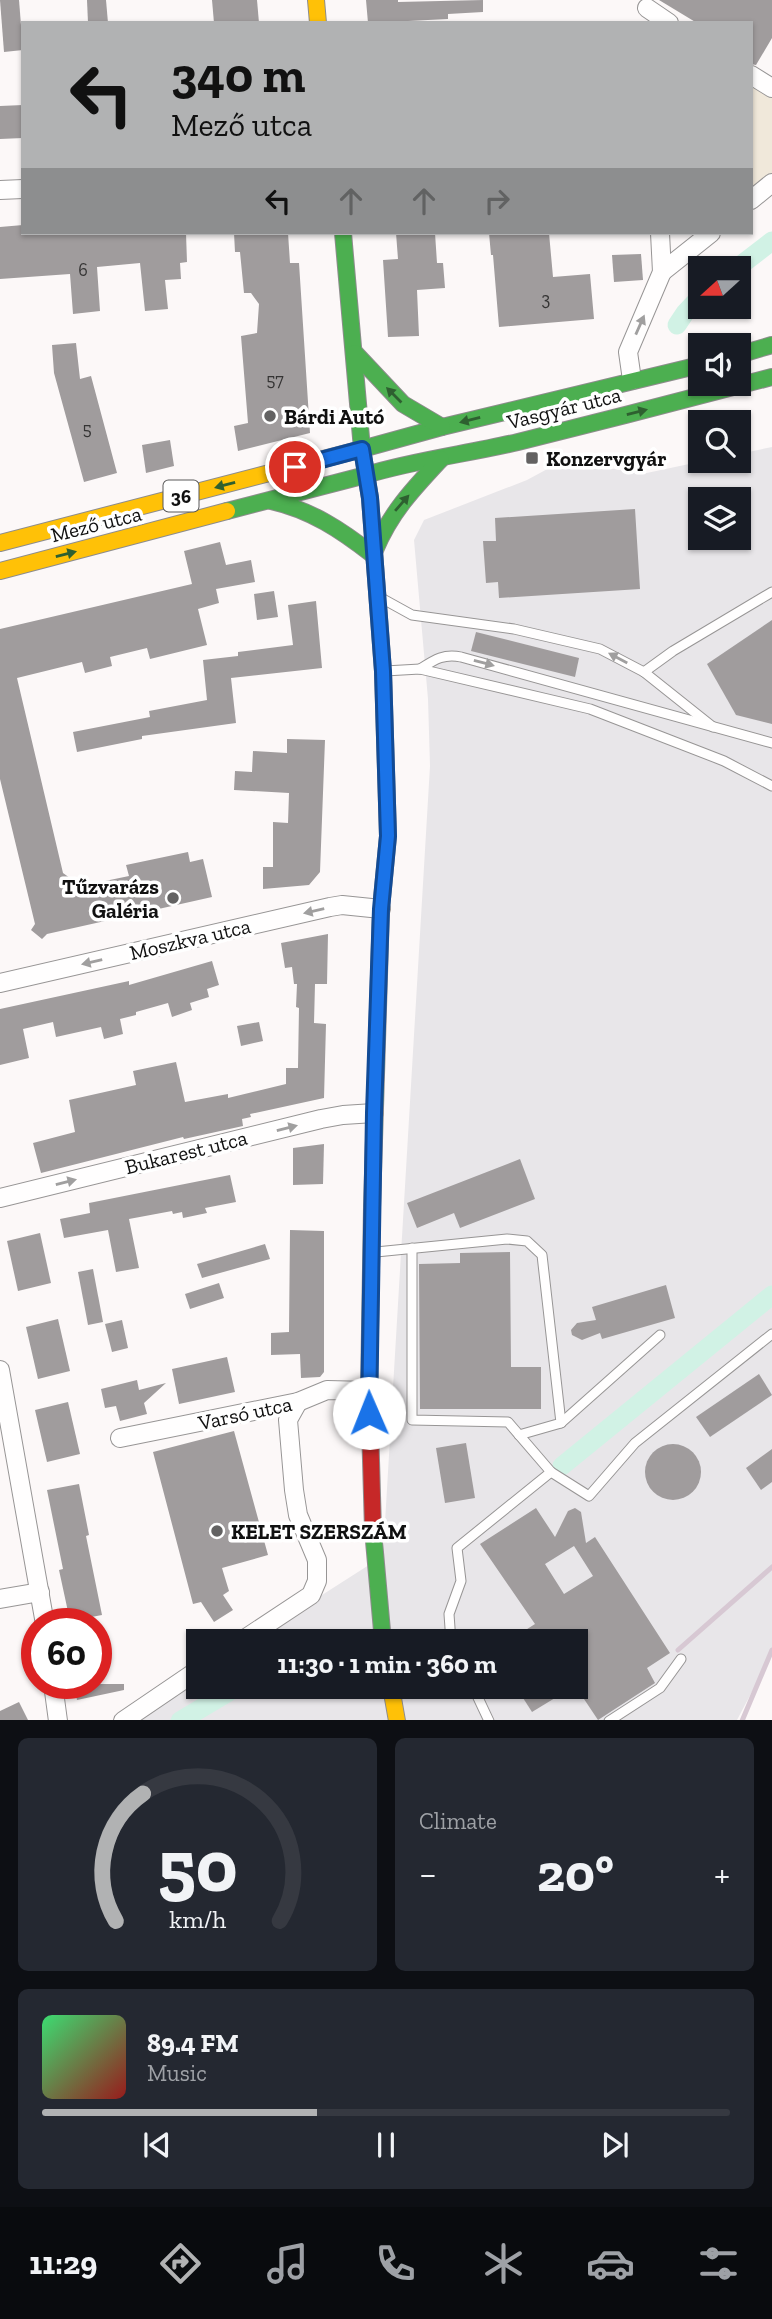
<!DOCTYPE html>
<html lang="en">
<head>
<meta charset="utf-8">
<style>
  body { margin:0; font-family:"Zilla Slab",serif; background:#242831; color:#f1f3f6; height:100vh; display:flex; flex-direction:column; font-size:26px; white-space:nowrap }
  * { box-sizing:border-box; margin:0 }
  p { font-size:23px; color:#9ea1a6 }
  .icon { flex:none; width:38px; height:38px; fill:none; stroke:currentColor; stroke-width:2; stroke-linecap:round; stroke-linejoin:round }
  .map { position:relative; height:1720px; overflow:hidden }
  .drawer { display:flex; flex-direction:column; gap:18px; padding:18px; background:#0d0f14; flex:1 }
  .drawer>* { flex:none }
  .banner { position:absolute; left:21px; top:21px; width:732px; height:214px; border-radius:0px; box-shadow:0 2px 5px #0004; background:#b1b2b3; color:#111; overflow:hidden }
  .needle { width:46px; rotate:249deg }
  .buttons { position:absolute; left:688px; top:256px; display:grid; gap:14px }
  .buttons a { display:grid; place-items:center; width:63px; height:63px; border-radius:0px; background:#171b24; box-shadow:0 2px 5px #0004; font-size:35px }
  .speed { position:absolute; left:21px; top:1608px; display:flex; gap:14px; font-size:35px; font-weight:700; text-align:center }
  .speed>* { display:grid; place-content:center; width:91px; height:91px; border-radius:50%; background:#171b24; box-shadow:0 2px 5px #0004; line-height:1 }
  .speed .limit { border:10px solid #d22; background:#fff; color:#111 }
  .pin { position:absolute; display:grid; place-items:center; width:60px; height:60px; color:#fff; margin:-30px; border:4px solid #fff; border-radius:50%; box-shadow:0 2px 7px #0007 }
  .me { position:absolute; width:77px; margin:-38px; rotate:359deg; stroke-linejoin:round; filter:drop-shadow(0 0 5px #0008) }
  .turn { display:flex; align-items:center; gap:24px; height:147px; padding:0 35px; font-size:32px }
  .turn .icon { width:91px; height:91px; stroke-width:2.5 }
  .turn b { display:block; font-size:49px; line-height:60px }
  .lanes { display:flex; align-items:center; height:66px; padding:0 35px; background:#0003; justify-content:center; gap:35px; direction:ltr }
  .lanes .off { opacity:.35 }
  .big { font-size:52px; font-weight:800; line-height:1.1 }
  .drawer .widget { flex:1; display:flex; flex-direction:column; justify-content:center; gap:10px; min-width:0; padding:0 24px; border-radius:10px; background:#242831 }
  .drawer .dial { align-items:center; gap:0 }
  .dial svg { height:182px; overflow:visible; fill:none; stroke:#363941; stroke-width:7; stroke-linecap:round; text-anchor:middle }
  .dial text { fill:#f1f3f6; stroke:none }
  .song { display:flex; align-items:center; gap:21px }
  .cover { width:84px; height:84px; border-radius:10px; background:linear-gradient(135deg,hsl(140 70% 55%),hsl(0 70% 35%)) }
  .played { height:7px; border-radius:4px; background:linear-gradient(90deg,#b1b2b3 40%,#363941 40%) }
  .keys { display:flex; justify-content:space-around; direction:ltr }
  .heat { display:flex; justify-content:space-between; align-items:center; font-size:38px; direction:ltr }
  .drawer .tiles { flex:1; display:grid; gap:18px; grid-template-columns:1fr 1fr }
  .widget:last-child { grid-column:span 2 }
  .trip { position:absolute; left:186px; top:1629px; width:402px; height:70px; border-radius:0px; background:#171b24; box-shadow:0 2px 5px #0004; font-weight:800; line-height:70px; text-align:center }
  .dock { display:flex; height:112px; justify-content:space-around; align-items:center; background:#090b0e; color:#9ea1a6 }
  .dock .icon { width:49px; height:49px }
  .dock .on { color:#b1b2b3 }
  .dock b { font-size:32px; color:#f1f3f6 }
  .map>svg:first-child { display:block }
  .industrial { fill:#e8e6e9; fill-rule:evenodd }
  .green { fill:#f0e8da }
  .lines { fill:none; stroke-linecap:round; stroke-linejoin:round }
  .canal { stroke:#d1f2e5; stroke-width:19 }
  .building { fill:#a09c9d; fill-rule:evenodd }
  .lane-casing { stroke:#979595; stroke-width:11 }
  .street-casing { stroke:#979595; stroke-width:20 }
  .fast-casing { stroke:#8d8c8c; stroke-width:18 }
  .slow-casing { stroke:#8d8c8c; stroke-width:18 }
  .jam-casing { stroke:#8d8c8c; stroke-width:18 }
  .lane { stroke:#fffefe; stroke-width:9 }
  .street { stroke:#fffefe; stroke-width:18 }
  .fast { stroke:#4caf50; stroke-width:16 }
  .slow { stroke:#ffc107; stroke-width:16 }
  .jam { stroke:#c62828; stroke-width:16 }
  .rail { stroke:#d7c8d3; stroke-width:5 }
  .oneway { fill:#a09f9f }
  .oneway2 { fill:#2e6030 }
  .route-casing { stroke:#114b97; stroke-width:18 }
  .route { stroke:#1a73e8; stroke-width:12 }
  .poi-dot { fill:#636262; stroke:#fff; stroke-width:2.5 }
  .labels { text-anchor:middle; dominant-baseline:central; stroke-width:7; stroke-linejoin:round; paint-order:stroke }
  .number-label { font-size:18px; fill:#353434 }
  .shield { fill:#fff; stroke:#585858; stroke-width:2 }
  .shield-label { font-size:19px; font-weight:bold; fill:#111 }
  .street-label { font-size:21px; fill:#111; stroke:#fff }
  .poi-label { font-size:21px; font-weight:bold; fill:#111; stroke:#fff; text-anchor:start }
</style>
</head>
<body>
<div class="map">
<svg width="772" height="1721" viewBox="0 0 772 1721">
  <rect width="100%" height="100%" fill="#fcf8f8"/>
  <path class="industrial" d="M772 447V1654L737 1720 126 1721 198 1675V1687H576V1642L250 1641 383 1556 430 766 428 699 414 540 424 520 527 480 564 460 642 474 708 460H738L739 454ZM700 499H738V537H700Z"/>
  <polygon class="green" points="751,75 772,88 772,183 751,200"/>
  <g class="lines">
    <g class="canal">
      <polyline points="737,268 772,241"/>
      <polyline points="677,325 685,313 700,297"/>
      <polyline points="562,1466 772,1295"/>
      <polyline points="313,1642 316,1639"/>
      <polyline points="180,1721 237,1687"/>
    </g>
  </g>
  <g class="building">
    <polygon points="0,0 19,0 23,50 4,52"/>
    <polygon points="87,0 106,0 108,23 88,23"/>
    <polygon points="212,0 257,0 259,23 214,23"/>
    <polygon points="366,0 398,0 398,2 483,0 483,12 448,14 448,19 368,23"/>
    <polygon points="659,0 772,0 772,38 756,65 751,64 751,23 697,23"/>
    <polygon points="23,105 23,138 0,139 0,106"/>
    <polygon points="23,225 23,233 186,233 187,262 180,263 181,279 165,280 168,309 145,311 140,263 97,267 100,311 73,314 70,274 0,279 0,227"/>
    <polygon points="234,233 288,233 290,263 299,263 310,433 238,451 234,426 248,423 241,336 257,333 259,304 251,293 244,293 240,252 235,252"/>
    <polygon points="396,233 435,233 437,263 443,263 445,288 417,290 419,336 388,337 383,260 398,259"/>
    <polygon points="489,233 549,233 553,277 590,274 594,319 499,327 493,255 491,255"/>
    <polygon points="641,254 643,280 614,282 612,255"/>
    <polygon points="76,343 80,379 91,376 117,473 84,482 54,373 52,345"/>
    <polygon points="170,440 174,466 146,473 142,445"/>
    <polygon points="635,509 640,589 499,598 498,582 486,583 483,541 496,541 495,518"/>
    <polygon points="220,542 226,565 251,560 255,582 216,589 219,603 198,609 207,645 150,659 147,648 110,657 112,666 85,673 82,662 17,678 63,873 81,886 129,876 126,865 188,852 190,862 203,859 212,897 47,934 42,939 31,930 35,924 0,779 0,629 192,584 184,551"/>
    <polygon points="274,591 278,617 257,620 254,594"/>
    <polygon points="316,601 322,668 231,678 236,723 142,736 142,739 77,752 73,732 150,717 149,711 207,700 203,660 238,656 238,652 293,645 288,605"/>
    <polygon points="772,620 772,724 736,715 707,664"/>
    <polygon points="476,632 579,658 575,677 471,651"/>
    <polygon points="287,739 325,740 320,872 309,885 263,889 263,867 273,867 273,822 288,823 289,793 234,790 235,771 252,772 253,751 287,753"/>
    <polygon points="328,934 327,984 315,984 314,1023 326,1024 324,1098 250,1114 251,1117 242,1119 243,1126 184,1139 183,1137 41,1173 33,1143 75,1132 69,1100 136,1085 133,1071 176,1062 185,1102 228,1094 228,1098 286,1084 286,1068 298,1068 299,1008 296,1007 297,984 294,984 292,967 285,968 281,943"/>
    <polygon points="212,961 219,985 207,989 209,997 190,1003 192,1010 172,1017 168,1003 136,1012 136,1015 120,1019 123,1034 104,1039 101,1027 56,1037 53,1022 23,1029 29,1058 0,1065 0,1009 129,981 129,985"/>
    <polygon points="259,1022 263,1041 241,1046 237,1026"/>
    <polygon points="324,1144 323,1184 293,1185 293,1148"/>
    <polygon points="520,1159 535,1199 460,1228 454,1213 417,1228 407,1203"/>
    <polygon points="230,1175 236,1202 205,1208 207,1213 183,1218 182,1212 173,1214 172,1211 129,1219 139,1268 116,1272 108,1230 64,1238 60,1219 90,1213 89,1203"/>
    <polygon points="290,1230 324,1231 324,1372 320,1377 301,1378 300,1354 271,1355 271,1333 289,1332"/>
    <polygon points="40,1233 51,1283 18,1291 7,1241"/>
    <polygon points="265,1244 270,1259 202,1278 197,1264"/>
    <polygon points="510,1252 511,1367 541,1367 541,1409 420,1409 419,1264 460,1263 460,1253"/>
    <polygon points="93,1269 103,1322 88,1325 78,1272"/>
    <polygon points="219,1283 224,1298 190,1309 185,1294"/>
    <polygon points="666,1285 675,1318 602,1339 600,1333 582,1340 572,1335 571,1330 577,1323 596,1320 592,1307"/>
    <polygon points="58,1319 70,1371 38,1379 26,1327"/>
    <polygon points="122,1320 128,1348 112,1352 105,1324"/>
    <polygon points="227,1357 235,1392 179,1404 172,1369"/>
    <polygon points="759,1374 772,1395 710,1437 696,1417"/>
    <polygon points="137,1380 139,1390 166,1383 144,1403 147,1414 120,1421 116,1406 105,1408 101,1389"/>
    <polygon points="68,1402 80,1454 47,1462 35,1410"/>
    <polygon points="234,1431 268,1555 222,1568 229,1591 223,1595 233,1610 214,1622 201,1602 193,1604 153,1452"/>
    <polygon points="466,1443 475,1498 445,1503 436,1448"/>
    <circle cx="673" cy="1472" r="28"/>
    <polygon points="772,1449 772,1482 761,1490 746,1468"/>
    <polygon points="79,1484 89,1535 86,1536 102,1615 70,1621 59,1570 63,1569 47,1490"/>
    <path d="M536 1508 555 1537 568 1511 575 1508 581 1512 586 1543 595 1537 670 1653 647 1668 655 1683 598 1720 576 1687V1642H507L535 1624 480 1544ZM574 1546 593 1576 564 1594 545 1564Z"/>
    <polygon points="73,1684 124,1684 124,1690 77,1700"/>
    <polygon points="516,1687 573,1687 532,1712"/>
    <polygon points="19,1702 28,1720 0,1720 0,1711"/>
  </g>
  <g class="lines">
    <defs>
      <g id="lane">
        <polyline points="383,599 412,615 514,629 600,649 644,672 713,727"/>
        <path d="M420 669C434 660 444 653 461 657L772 743"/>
        <polyline points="385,671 420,669 590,709 724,761 772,786"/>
        <polyline points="644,672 673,651 772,592"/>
        <polyline points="412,1248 412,1420 508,1422 551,1472 457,1548 461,1581 449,1614 451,1642"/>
        <polyline points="376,1252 507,1239 527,1241 542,1255 561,1423 519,1435"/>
        <polyline points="561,1423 660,1335"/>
        <polyline points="551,1472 589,1496 635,1443 772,1334"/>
        <polyline points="473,1687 489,1721"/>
        <polyline points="609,1721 660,1688 681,1659"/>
      </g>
      <g id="street">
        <polyline points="647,8 669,23"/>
        <polyline points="751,75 772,88"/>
        <polyline points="0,190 23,189"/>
        <polyline points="751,200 772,183"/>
        <polyline points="662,272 711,233"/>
        <polyline points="632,380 628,352 662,272 660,233"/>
        <polyline points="0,983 330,907 342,905 381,909"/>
        <polyline points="0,1198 321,1119 343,1115 374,1113"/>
        <polyline points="0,1370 45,1624"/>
        <polyline points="120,1438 298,1402 327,1390 369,1391"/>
        <polyline points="0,1599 40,1592"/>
        <polyline points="240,1642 311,1595 317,1581 317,1560 298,1515 294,1490 288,1420 298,1402"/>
        <polyline points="53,1684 58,1721"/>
        <polyline points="123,1721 198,1670"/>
      </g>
      <g id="fast">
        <polyline points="343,233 362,449 442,427 700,365"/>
        <polyline points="355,353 403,404 442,427"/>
        <polyline points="738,355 772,345"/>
        <polyline points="308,463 362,449 370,498 383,671 388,836 381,909 372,1207"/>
        <path d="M366 475C415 460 467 454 518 442 603 421 687 399 772 377"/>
        <path d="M271 501C311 510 341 530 373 555"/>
        <polyline points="227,511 366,475"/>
        <path d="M375 550C391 512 413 489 441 459"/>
        <polyline points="373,1530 383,1642"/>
      </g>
      <g id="slow">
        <polyline points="316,0 318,23"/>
        <polyline points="0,543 308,463"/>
        <polyline points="0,571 227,511"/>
        <polyline points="391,1687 397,1721"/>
      </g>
      <polyline id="jam" points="372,1207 369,1391 373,1530"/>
    </defs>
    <use href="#lane" class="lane-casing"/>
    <use href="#street" class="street-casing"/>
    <use href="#fast" class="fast-casing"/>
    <use href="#slow" class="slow-casing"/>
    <use href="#jam" class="jam-casing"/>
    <use href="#lane" class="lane"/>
    <use href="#street" class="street"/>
    <use href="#fast" class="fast"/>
    <use href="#slow" class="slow"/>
    <use href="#jam" class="jam"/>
    <g class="rail">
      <polyline points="678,1650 772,1567"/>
      <polyline points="742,1721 772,1650"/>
    </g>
  </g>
  <defs><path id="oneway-solid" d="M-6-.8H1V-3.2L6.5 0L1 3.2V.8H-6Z" transform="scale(1.75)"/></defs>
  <g class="oneway">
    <use href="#oneway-solid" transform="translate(640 325) rotate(-66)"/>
    <use href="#oneway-solid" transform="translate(618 658) rotate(-152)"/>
    <use href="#oneway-solid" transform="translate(484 663) rotate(15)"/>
    <use href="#oneway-solid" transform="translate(314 911) rotate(167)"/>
    <use href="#oneway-solid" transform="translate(92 962) rotate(167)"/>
    <use href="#oneway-solid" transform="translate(287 1128) rotate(-14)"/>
    <use href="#oneway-solid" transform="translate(66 1182) rotate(-14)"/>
  </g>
  <g class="oneway2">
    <use href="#oneway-solid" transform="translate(394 395) rotate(-135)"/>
    <use href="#oneway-solid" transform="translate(637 412) rotate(-14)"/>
    <use href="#oneway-solid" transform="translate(470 420) rotate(166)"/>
    <use href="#oneway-solid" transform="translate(225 485) rotate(165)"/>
    <use href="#oneway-solid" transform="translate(402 503) rotate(-49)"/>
    <use href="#oneway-solid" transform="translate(66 554) rotate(-14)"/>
  </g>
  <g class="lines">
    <defs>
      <polyline id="route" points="295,467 362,449 370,498 383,671 388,836 381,909 374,1113 369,1413"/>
    </defs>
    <use href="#route" class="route-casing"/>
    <use href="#route" class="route"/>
  </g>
  <g class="poi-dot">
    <circle cx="270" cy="416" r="7"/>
    <rect x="525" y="451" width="14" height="14" rx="3.5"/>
    <circle cx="173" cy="898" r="7"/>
    <circle cx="217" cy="1531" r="7"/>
  </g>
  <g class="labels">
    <g class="number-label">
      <text x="83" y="270">6</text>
      <text x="546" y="299">3</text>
      <text x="275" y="380">57</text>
      <text x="87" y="429">5</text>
    </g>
    <rect class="shield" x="163.5" y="480.5" width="35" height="31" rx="5"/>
    <g class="shield-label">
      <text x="181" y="496">36</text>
    </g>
    <g class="street-label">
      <text transform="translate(564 408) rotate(-14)">Vasgyár utca</text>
      <text transform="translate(96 524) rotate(-14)">Mező utca</text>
      <text transform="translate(190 939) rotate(-13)">Moszkva utca</text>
      <text transform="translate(186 1152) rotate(-14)">Bukarest utca</text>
      <text transform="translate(245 1413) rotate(-12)">Varsó utca</text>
    </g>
    <g class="poi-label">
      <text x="284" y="416">Bárdi Autó</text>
      <text x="546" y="458">Konzervgyár</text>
      <text x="159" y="886" text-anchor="end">Tűzvarázs<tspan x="159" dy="24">Galéria</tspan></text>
      <text x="231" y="1531">KELET SZERSZÁM</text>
    </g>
  </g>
</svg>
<div class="buttons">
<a><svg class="needle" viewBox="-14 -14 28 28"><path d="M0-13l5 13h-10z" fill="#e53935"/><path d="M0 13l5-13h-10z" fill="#9ea1a6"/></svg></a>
<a><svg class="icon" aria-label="sound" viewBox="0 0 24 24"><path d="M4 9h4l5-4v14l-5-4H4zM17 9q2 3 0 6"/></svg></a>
<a><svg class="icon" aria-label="search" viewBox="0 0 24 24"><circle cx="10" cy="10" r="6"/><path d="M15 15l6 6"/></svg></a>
<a><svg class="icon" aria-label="layers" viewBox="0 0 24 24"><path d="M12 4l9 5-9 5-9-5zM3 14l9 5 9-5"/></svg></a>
</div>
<div class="speed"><div class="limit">60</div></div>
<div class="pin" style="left:295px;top:467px;background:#d93025"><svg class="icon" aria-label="arrive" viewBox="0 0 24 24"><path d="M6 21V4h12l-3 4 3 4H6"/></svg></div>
<svg class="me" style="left:369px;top:1413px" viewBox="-20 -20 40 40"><circle r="19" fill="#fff"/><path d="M0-13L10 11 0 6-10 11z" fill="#1a73e8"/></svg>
<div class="trip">11:30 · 1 min · 360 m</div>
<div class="banner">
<div class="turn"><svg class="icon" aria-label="left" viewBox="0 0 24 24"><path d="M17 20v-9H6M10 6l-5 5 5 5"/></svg><div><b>340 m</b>Mező utca</div></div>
<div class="lanes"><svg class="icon" aria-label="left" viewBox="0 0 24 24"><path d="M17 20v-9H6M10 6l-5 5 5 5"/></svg><svg class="icon off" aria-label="ahead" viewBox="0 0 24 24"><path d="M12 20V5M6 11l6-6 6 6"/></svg><svg class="icon off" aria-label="ahead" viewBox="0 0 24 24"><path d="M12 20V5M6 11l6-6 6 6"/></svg><svg class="icon off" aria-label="right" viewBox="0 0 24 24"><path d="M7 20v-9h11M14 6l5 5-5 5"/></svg></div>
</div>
</div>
<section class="drawer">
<div class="tiles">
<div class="widget dial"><svg viewBox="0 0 100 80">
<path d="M14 69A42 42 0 1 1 86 69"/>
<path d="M14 69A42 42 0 0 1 26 13" stroke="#b1b2b3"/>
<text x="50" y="56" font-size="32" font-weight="700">50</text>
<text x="50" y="72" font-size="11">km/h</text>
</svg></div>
<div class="widget"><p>Climate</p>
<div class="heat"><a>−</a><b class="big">20°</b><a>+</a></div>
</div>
<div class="widget">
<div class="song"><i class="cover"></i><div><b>89.4 FM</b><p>Music</p></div></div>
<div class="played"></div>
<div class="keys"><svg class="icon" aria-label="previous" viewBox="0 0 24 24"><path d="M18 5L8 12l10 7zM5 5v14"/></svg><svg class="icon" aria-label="pause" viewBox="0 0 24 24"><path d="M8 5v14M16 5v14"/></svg><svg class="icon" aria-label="next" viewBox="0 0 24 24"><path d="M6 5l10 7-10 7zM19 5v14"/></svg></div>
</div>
</div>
</section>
<nav class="dock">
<b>11:29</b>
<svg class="icon on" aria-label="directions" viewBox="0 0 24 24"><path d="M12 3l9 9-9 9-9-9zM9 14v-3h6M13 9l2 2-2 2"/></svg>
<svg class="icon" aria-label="music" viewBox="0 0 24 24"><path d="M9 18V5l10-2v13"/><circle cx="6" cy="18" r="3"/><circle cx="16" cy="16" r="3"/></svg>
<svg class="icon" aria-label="phone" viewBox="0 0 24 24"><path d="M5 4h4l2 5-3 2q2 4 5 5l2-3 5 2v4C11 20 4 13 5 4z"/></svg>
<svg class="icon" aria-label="climate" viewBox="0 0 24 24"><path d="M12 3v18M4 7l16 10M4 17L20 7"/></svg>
<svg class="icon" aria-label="car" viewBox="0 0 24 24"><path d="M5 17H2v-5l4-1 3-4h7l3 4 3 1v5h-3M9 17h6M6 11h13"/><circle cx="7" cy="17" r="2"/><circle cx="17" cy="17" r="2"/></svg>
<svg class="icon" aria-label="filters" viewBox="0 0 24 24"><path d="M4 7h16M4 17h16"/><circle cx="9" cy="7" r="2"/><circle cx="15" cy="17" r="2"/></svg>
</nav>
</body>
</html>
